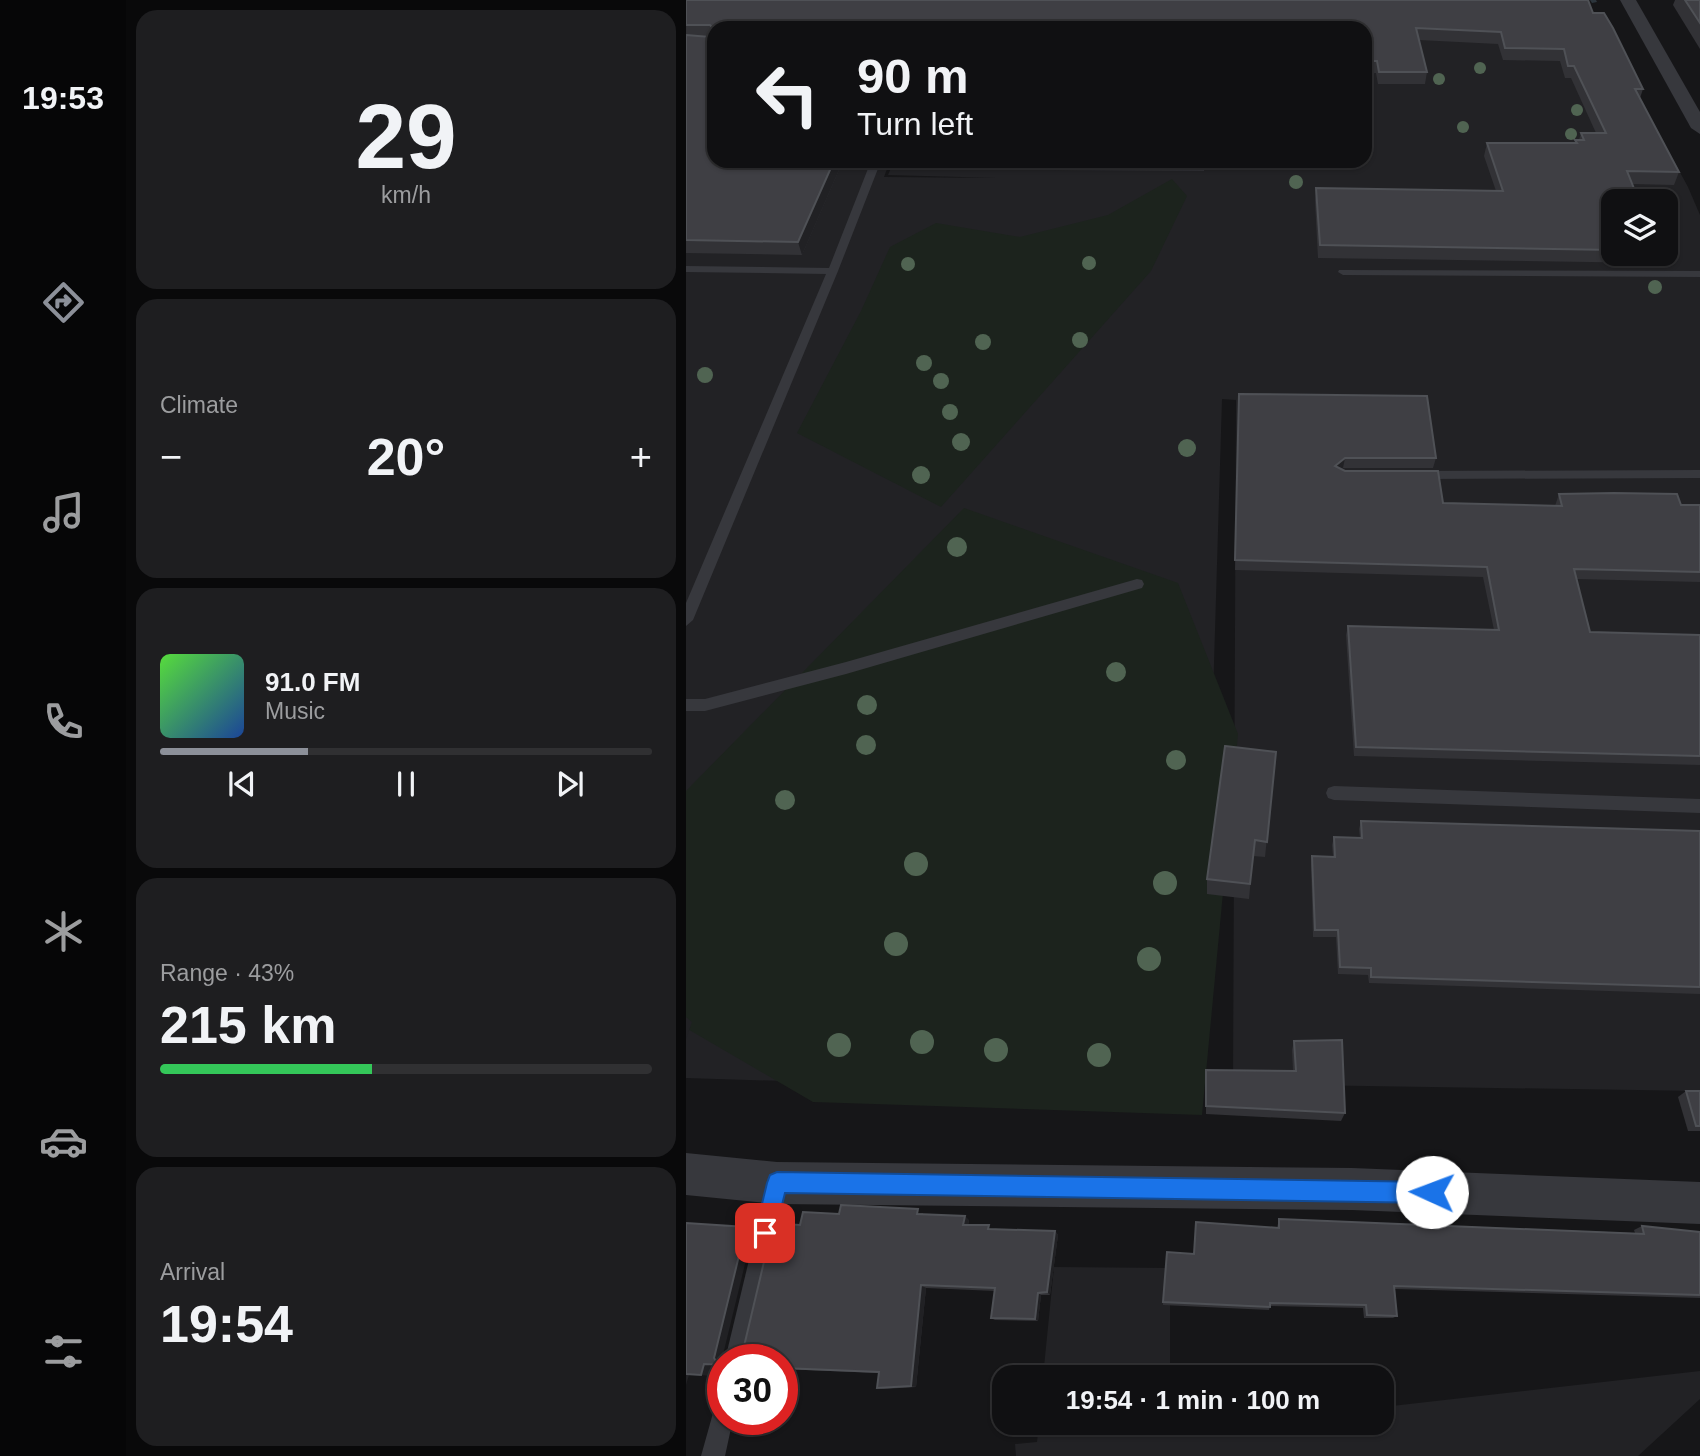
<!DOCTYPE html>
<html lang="en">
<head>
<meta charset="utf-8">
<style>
  body { margin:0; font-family:Arial,sans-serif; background:#1e1e20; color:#f1f3f6; height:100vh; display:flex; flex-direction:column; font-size:26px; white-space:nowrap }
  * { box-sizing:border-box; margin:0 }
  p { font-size:23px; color:#9c9d9f }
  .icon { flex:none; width:38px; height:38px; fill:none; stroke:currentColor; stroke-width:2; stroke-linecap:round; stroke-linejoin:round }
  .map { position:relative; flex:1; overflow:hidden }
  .panel { display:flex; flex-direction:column; gap:10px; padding:10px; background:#09090a; width:560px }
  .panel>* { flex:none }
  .hud { position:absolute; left:21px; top:21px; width:665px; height:147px; border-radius:21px; box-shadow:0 2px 5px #0004,0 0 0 2px #303032; background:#101012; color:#f1f3f6; overflow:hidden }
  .buttons { position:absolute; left:915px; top:189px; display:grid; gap:14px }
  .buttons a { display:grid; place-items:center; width:77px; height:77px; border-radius:14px; background:#101012; box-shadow:0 2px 5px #0004,0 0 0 2px #303032; font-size:35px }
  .speed { position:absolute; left:21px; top:1344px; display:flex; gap:14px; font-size:35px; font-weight:700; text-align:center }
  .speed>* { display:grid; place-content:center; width:91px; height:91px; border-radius:50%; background:#101012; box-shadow:0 2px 5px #0004,0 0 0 2px #303032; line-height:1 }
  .speed .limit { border:10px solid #d22; background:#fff; color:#111 }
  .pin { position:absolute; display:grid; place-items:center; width:60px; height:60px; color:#fff; margin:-30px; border-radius:14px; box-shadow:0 4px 10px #0006 }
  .me { position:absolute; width:77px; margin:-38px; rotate:272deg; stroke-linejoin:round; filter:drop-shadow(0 0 5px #0008) }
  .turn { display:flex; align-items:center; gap:24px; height:147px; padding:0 35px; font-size:32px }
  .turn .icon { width:91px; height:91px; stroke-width:2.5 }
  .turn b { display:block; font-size:49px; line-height:60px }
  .big { font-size:52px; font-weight:800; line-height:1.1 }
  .panel .card { flex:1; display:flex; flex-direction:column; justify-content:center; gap:10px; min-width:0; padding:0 24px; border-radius:21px; background:#1e1e20 }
  .panel .dial { align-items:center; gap:0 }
  .dial b { font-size:91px; line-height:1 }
  .song { display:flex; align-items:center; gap:21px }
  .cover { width:84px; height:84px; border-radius:10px; background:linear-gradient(135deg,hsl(110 70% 55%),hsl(220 70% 35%)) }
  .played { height:7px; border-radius:4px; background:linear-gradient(90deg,#8c9099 30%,#303032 30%) }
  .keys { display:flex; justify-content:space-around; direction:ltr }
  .heat { display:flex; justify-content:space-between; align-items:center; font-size:38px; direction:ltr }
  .charge { height:10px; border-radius:5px; background:linear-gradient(90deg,#34c759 43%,#303032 0) }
  .trip { position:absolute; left:306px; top:1365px; width:402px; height:70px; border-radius:21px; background:#101012; box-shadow:0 2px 5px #0004,0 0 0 2px #303032; font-weight:800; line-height:70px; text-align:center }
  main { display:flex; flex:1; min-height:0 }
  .tabs { display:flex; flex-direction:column; width:126px; justify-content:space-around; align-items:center; background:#060607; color:#9c9d9f }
  .tabs .icon { width:49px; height:49px }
  .tabs .on { color:#8c9099 }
  .tabs b { font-size:32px; color:#f1f3f6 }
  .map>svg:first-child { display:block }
  .built { fill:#222225; fill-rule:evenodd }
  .green { fill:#1c231d }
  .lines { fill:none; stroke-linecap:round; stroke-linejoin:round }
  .stream { fill:#2c353c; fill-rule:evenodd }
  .service { fill:#37383d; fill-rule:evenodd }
  .minor { fill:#37383d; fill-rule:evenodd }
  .tree { fill:#506452 }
  .wall { fill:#323236 }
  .shaded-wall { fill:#212124 }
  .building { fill:#3f3f44; stroke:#4f5156; stroke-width:2 }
  .route { fill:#1a73e8; stroke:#114b97; stroke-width:2 }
</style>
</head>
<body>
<main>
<nav class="tabs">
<b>19:53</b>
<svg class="icon on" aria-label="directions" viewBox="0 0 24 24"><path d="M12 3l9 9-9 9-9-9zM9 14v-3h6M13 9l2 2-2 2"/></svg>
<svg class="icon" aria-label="music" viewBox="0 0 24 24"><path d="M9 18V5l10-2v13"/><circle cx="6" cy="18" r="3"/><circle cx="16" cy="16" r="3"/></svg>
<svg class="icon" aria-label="phone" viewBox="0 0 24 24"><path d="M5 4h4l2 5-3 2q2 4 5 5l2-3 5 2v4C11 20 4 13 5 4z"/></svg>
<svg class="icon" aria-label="climate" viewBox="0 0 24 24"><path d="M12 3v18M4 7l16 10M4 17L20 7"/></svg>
<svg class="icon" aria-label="car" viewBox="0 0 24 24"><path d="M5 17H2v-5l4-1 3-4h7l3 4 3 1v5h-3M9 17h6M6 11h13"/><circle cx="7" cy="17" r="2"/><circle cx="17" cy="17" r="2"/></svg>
<svg class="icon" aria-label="filters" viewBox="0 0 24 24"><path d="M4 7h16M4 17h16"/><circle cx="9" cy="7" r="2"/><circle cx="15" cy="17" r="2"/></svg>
</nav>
<section class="panel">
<div class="card dial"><b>29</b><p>km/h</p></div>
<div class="card"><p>Climate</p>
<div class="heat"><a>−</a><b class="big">20°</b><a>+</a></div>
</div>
<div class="card">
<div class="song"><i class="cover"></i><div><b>91.0 FM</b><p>Music</p></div></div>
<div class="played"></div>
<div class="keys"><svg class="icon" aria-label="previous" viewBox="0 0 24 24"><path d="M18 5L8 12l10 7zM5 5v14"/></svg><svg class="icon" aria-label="pause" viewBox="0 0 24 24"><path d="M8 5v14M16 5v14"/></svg><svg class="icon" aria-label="next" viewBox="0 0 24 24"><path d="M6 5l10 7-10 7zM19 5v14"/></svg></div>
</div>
<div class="card"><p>Range · 43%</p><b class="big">215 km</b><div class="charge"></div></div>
<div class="card"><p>Arrival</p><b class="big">19:54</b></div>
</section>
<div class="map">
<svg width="1014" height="1456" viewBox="0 0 1014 1456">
  <rect width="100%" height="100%" fill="#161618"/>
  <g class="built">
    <path d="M0 0 28 28V161H204L198 177 311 178 202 175 208 161H679V28L900 0 1002 187 1014 215V1091L547 1084 550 400 536 399 515 1094 0 1078ZM928 201H980V254H928Z"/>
    <polygon points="368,1267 484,1268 484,1377 357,1377"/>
    <polygon points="1014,1371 1014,1399 952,1456 330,1456 329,1444 351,1442 353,1423 696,1423 697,1407"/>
  </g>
  <g class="green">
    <polygon points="486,179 501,196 465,271 255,507 111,433 175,311 204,247 250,223 334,237 422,215"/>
    <polygon points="278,508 492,583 552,734 516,1115 127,1102 0,1028 0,791"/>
  </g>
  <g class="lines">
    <polygon class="stream" points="904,0 910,0 911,2 906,3"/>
    <g class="service">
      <polygon points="185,161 195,161 152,271 7,620 0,626 0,603 140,274 0,272 0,266 143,268"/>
      <polygon points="653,270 1014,271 1014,277 657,275 652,272"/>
      <polygon points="1014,470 1014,478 733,479 726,475 733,471"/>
      <polygon points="451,579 456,580 458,584 456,588 160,674 19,711 0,711 0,699 19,699 160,662"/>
      <polygon points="648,786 1014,799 1014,813 648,800 642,798 640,793 642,788"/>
      <polygon points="91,1175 98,1178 101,1185 61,1360 39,1360 81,1185 84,1178"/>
      <polygon points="37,1403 37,1419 47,1419 39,1456 15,1456 29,1406"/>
    </g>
    <g class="minor">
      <polygon points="934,0 950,0 1014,112 1014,134 1005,128"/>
      <polygon points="0,1153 91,1162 666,1168 1014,1182 1014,1224 666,1210 91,1204 0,1195"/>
    </g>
  </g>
  <g class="tree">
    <circle cx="794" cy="68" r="6"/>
    <circle cx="753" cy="79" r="6"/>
    <circle cx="891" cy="110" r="6"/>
    <circle cx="777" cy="127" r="6"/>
    <circle cx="885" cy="134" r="6"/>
    <circle cx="610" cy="182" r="7"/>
    <circle cx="403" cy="263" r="7"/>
    <circle cx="222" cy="264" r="7"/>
    <circle cx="969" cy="287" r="7"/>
    <circle cx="394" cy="340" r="8"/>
    <circle cx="297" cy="342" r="8"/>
    <circle cx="238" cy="363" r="8"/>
    <circle cx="19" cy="375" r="8"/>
    <circle cx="255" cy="381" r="8"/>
    <circle cx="264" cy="412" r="8"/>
    <circle cx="275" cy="442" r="9"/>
    <circle cx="501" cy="448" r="9"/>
    <circle cx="235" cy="475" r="9"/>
    <circle cx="271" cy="547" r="10"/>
    <circle cx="430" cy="672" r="10"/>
    <circle cx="181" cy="705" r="10"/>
    <circle cx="180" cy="745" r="10"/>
    <circle cx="490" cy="760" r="10"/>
    <circle cx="99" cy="800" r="10"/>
    <circle cx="230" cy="864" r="12"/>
    <circle cx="479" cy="883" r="12"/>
    <circle cx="210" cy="944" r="12"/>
    <circle cx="463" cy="959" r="12"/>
    <circle cx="236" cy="1042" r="12"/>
    <circle cx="153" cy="1045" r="12"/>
    <circle cx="310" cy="1050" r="12"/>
    <circle cx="413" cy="1055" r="12"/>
  </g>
  <g class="wall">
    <polygon points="0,0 907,13 957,89 954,98 993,172 988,185 946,184 928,201 928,254 972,254 968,263 632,258 629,201 630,188 810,191 798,156 801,143 889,143 889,140 893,140 895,133 910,133 885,78 879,78 874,61 817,60 812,44 733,40 741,72 739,84 692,84 690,73 679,74 679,28 28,28 28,161 156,163 116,255 0,253"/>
    <polygon points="989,0 1014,0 1014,49 987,5"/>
    <polygon points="208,161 519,161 518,171 210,169"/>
    <polygon points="553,394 750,458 747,468 657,468 655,470 757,503 869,506 873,494 995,505 1014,505 1014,582 891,579 904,632 1014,635 1014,765 668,756 660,635 662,626 808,630 797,577 549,570"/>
    <polygon points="590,752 579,857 567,856 563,899 521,894 521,879"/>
    <polygon points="675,821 1014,831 1014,994 683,983 682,975 652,974 650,937 627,937 625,864 626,856 647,856 646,845 648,837 674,838 673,829"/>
    <polygon points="608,1041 659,1113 655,1121 520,1114 520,1070 607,1071 606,1050"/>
    <polygon points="1000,1091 1014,1091 1014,1131 1002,1131 992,1097"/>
    <polygon points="237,1213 237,1214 283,1220 282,1225 306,1229 369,1231 372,1235 364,1295 355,1295 352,1321 309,1320 305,1318 309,1291 240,1288 230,1387 197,1389 191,1388 193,1373 96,1369 96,1360 55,1359 96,1228 114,1225 153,1214"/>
    <polygon points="593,1219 949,1233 948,1230 956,1226 1014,1232 1014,1298 709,1289 711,1316 707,1318 678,1318 677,1308 584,1306 583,1310 477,1305 477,1302 508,1254 591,1228"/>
  </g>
  <g class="shaded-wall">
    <polygon points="148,161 156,161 156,163 116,255 112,242"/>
    <polygon points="659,458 657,468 648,476 649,466"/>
    <polygon points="0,1017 6,1022 0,1039"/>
    <polygon points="279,1216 283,1220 281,1229 277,1225"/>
    <polygon points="60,1227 67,1231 36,1359 37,1362 30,1361 28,1358"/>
    <polygon points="369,1231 372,1235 364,1295 361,1292"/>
    <polygon points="235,1285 240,1288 230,1387 225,1386"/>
    <polygon points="352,1293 355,1295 352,1321 349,1319"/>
    <polygon points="18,1364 27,1366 24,1376 15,1375"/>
    <polygon points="0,1375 3,1375 0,1385"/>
  </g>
  <g class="building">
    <polygon points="0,0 902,0 907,13 918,13 927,28 957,89 949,89 993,172 941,171 953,201 928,201 928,250 634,245 630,188 817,191 801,143 891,143 889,140 898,140 895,133 920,133 888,66 882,66 878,49 819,48 815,32 730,28 741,72 693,72 691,61 679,61 679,28 269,28 272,22 171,21 168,28 28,28 28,161 148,161 112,242 0,240 0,35 24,37 27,28 24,25 0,25"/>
    <polygon points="999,0 1014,0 1014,23"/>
    <polygon points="553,394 741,396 750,458 659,458 649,466 659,471 752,471 757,503 876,506 873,494 928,493 991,494 995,505 1014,505 1014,572 888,569 904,632 1014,635 1014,756 670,747 662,626 813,630 801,567 549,560"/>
    <polygon points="539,746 590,752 581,842 569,840 564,884 521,879"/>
    <polygon points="675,821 1014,831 1014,987 685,977 685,968 654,967 652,930 629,930 626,856 649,857 648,837 676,838"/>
    <polygon points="656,1040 659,1113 520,1106 520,1070 610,1071 608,1041"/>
    <polygon points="1000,1091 1014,1091 1014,1126 1010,1126"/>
    <polygon points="155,1205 232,1209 231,1214 279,1216 277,1225 303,1225 302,1229 369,1231 361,1292 352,1293 349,1319 305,1318 309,1288 235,1285 225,1386 191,1388 193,1372 96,1368 96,1360 47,1360 55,1359 86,1228 96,1228 98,1224 114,1225 117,1212 153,1214"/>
    <polygon points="593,1219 958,1234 956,1226 1014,1232 1014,1295 708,1286 711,1316 681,1315 680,1305 584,1303 584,1307 477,1302 481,1252 508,1254 510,1222 593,1228"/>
    <polygon points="0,1223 60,1227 28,1358 30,1361 37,1361 37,1365 18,1364 15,1375 0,1374"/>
  </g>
  <polygon class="route" points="91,1172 746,1182 753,1185 757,1192 753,1200 746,1203 99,1193 87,1241 79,1244 72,1241 69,1233 81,1183 84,1175"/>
</svg>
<div class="buttons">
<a><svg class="icon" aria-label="layers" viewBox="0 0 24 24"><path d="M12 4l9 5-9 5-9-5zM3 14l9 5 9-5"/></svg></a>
</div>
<div class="speed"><div class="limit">30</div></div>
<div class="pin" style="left:79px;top:1233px;background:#d93025"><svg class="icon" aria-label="arrive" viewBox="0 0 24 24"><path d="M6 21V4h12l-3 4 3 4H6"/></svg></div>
<svg class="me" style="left:746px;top:1192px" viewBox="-20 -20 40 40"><circle r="19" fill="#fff"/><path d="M0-13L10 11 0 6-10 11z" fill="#1a73e8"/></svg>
<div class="trip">19:54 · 1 min · 100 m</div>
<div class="hud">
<div class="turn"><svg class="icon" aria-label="left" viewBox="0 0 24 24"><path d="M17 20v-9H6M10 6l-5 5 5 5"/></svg><div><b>90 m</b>Turn left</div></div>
</div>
</div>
</main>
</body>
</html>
